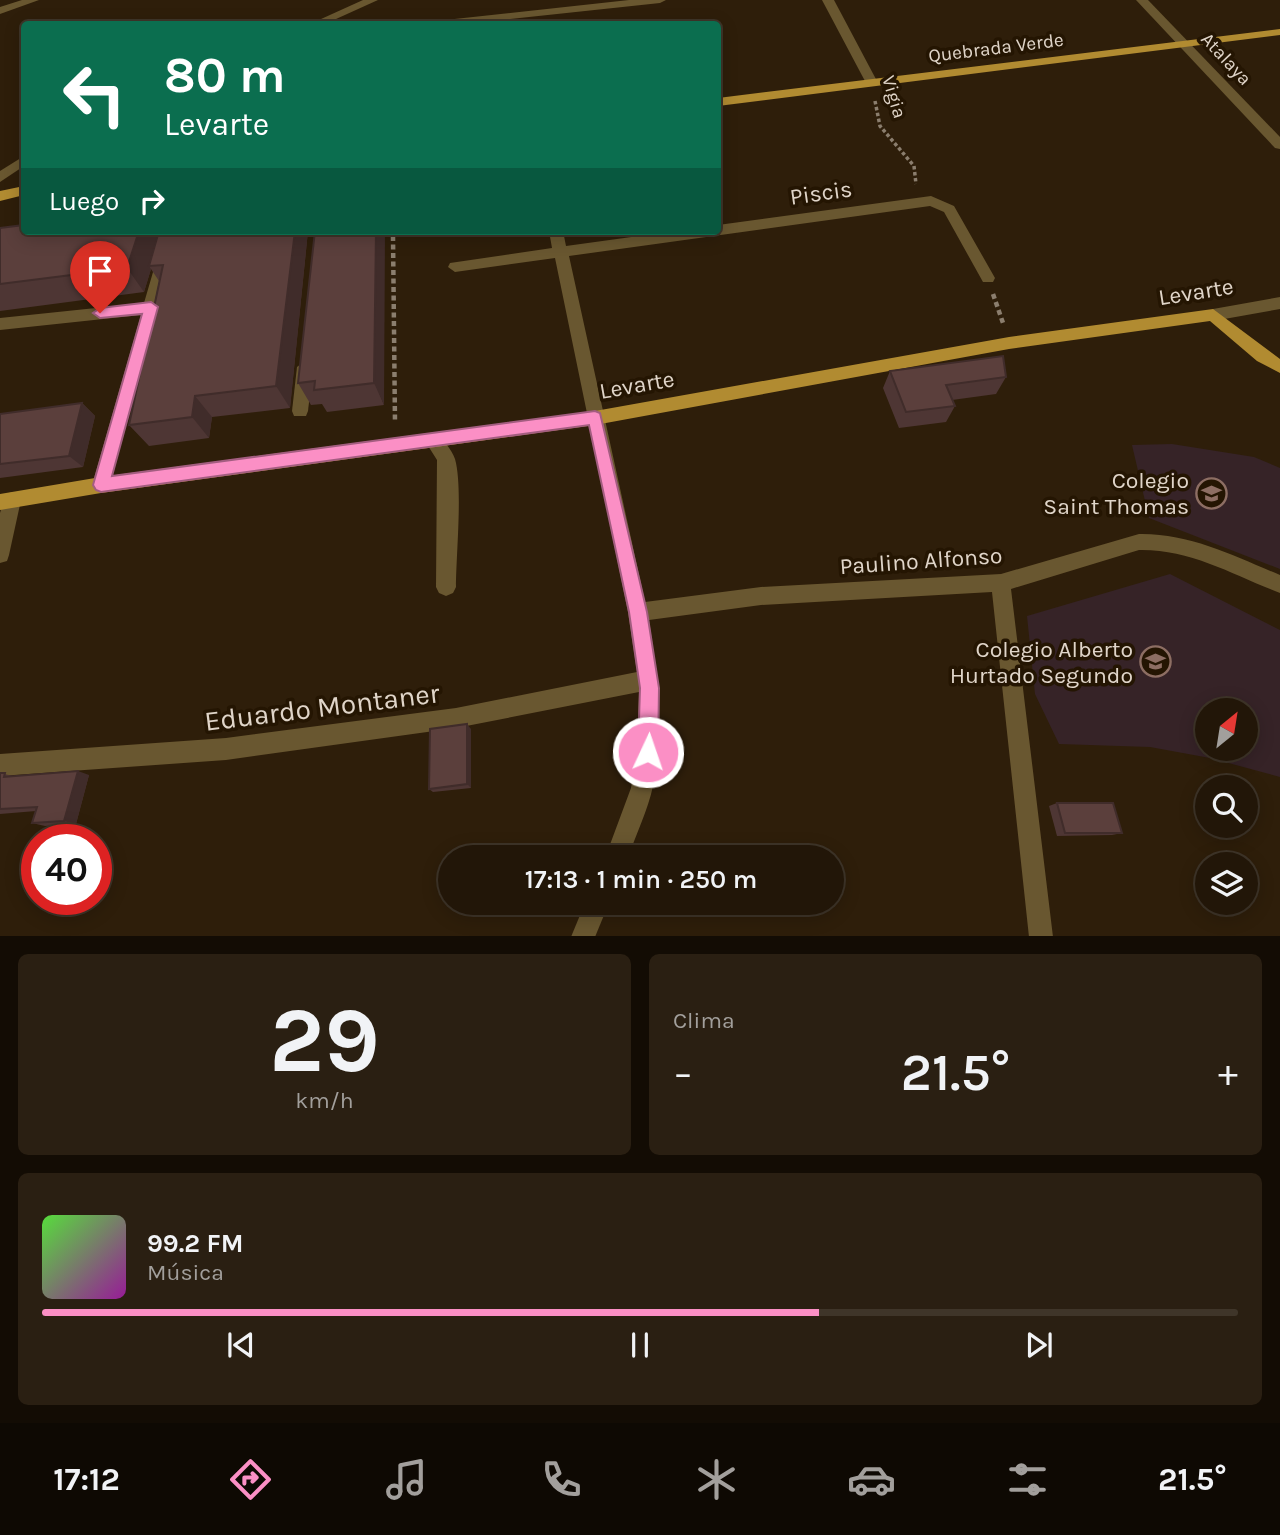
<!DOCTYPE html>
<html lang="es">
<head>
<meta charset="utf-8">
<style>
  body { margin:0; font-family:Karla,sans-serif; background:#2a1f12; color:#f1f3f6; height:100vh; display:flex; flex-direction:column; font-size:26px; white-space:nowrap }
  * { box-sizing:border-box; margin:0 }
  p { font-size:23px; color:#a29f9c }
  .icon { flex:none; width:38px; height:38px; fill:none; stroke:currentColor; stroke-width:2; stroke-linecap:round; stroke-linejoin:round }
  .map { position:relative; height:936px; overflow:hidden }
  .drawer { display:flex; flex-direction:column; gap:18px; padding:18px; background:#130c04; flex:1 }
  .drawer>* { flex:none }
  .hud { position:absolute; left:21px; top:21px; width:700px; height:214px; border-radius:7px; box-shadow:0 4px 18px #0003,0 0 0 2px #3f3529; background:#0b6e4f; color:#fff; overflow:hidden }
  .needle { width:46px; rotate:30deg }
  .fabs { position:absolute; left:1195px; top:698px; display:grid; gap:14px }
  .fabs a { display:grid; place-items:center; width:63px; height:63px; border-radius:50%; background:#221608; box-shadow:0 4px 18px #0003,0 0 0 2px #3f3529; font-size:35px }
  .speed { position:absolute; left:21px; top:824px; display:flex; gap:14px; font-size:35px; font-weight:700; text-align:center }
  .speed>* { display:grid; place-content:center; width:91px; height:91px; border-radius:50%; background:#221608; box-shadow:0 4px 18px #0003,0 0 0 2px #3f3529; line-height:1 }
  .speed .limit { border:10px solid #d22; background:#fff; color:#111 }
  .pin { position:absolute; display:grid; place-items:center; width:60px; height:60px; color:#fff; margin:-72px -30px; border-radius:50% 50% 50% 0; rotate:-45deg; box-shadow:0 0 7px #0007 }
  .pin .icon { rotate:45deg }
  .me { position:absolute; width:77px; margin:-38px; rotate:3deg; stroke-linejoin:round; filter:drop-shadow(0 0 5px #0008) }
  .turn { display:flex; align-items:center; gap:24px; height:147px; padding:0 28px; font-size:32px }
  .turn .icon { width:91px; height:91px; stroke-width:2.5 }
  .turn b { display:block; font-size:49px; line-height:60px }
  .then { display:flex; align-items:center; height:66px; padding:0 28px; background:#0003; gap:14px; font-size:26px }
  .big { font-size:52px; font-weight:600; line-height:1.1 }
  .drawer .tile { flex:1; display:flex; flex-direction:column; justify-content:center; gap:10px; min-width:0; padding:0 24px; border-radius:10px; background:#2a1f12 }
  .drawer .dial { align-items:center; gap:0 }
  .dial b { font-size:91px; line-height:1 }
  .song { display:flex; align-items:center; gap:21px }
  .cover { width:84px; height:84px; border-radius:10px; background:linear-gradient(135deg,hsl(110 70% 55%),hsl(300 70% 35%)) }
  .played { height:7px; border-radius:4px; background:linear-gradient(90deg,#fb8fc5 65%,#3f3529 65%) }
  .keys { display:flex; justify-content:space-around; direction:ltr }
  .heat { display:flex; justify-content:space-between; align-items:center; font-size:38px; direction:ltr }
  .drawer .tiles { flex:1; display:grid; gap:18px; grid-template-columns:1fr 1fr }
  .tile:last-child { grid-column:span 2 }
  .trip { position:absolute; left:438px; top:845px; width:406px; height:70px; border-radius:35px; background:#221608; box-shadow:0 4px 18px #0003,0 0 0 2px #3f3529; font-weight:600; line-height:70px; text-align:center }
  .tabs { display:flex; height:112px; justify-content:space-around; align-items:center; background:#0e0903; color:#a29f9c }
  .tabs .icon { width:49px; height:49px }
  .tabs .on { color:#fb8fc5 }
  .tabs b { font-size:32px; color:#f1f3f6 }
  .map>svg:first-child { display:block }
  .education { fill:#362327; fill-rule:evenodd }
  .lines { fill:none; stroke-linecap:round; stroke-linejoin:round }
  .path-far1 { stroke:#8b7e6e; stroke-width:3.5; stroke-dasharray:3.5 2.5; stroke-linecap:butt }
  .path { stroke:#8b7e6e; stroke-width:4.5; stroke-dasharray:5 3.5; stroke-linecap:butt }
  .minor { fill:#695730; fill-rule:evenodd }
  .major { fill:#b18b31; fill-rule:evenodd }
  .wall { fill:#4e3634 }
  .shaded-wall { fill:#402c2a }
  .building { fill:#5b3f3c; stroke:#402c2a; stroke-width:2 }
  .route { fill:#fb8fc5; stroke:#a35d80; stroke-width:2 }
  .labels { text-anchor:middle; dominant-baseline:central; stroke-width:7; stroke-linejoin:round; paint-order:stroke }
  .far-street-label { font-size:19px; fill:#e0d5c9; stroke:#241502 }
  .street-label { font-size:23px; fill:#e0d5c9; stroke:#241502 }
  .poi-label { font-size:23px; fill:#e0d5c9; stroke:#241502; text-anchor:end }
  .near-street-label { font-size:28px; fill:#e0d5c9; stroke:#241502 }
</style>
</head>
<body>
<div class="map">
<svg width="1280" height="937" viewBox="0 0 1280 937">
  <rect width="100%" height="100%" fill="#2e1e0a"/>
  <g class="education">
    <polygon points="1172,444 1254,457 1280,468 1280,569 1149,518 1132,445"/>
    <path d="M1170 574 1280 630V777L1210 758 1150 747 1059 744 1035 694 1027 616ZM1208 710H1246V749H1208Z"/>
  </g>
  <g class="lines">
    <g class="path-far1">
      <polyline points="875,101 880,126 914,166 916,184"/>
      <polyline points="393,231 393,237"/>
    </g>
    <g class="path">
      <polyline points="393,236 395,423"/>
      <polyline points="993,294 1004,326"/>
    </g>
    <g class="minor">
      <polygon points="22,0 39,0 0,14 0,7"/>
      <polygon points="363,0 378,0 325,24 310,24"/>
      <polygon points="629,0 666,0 660,3 463,24 430,24 436,21"/>
      <polygon points="822,0 834,0 878,83 876,86 866,83"/>
      <polygon points="1136,0 1148,0 1280,137 1280,149 1275,148"/>
      <polygon points="24,156 24,166 0,182 0,171"/>
      <path d="M931 196 954 206 995 278 993 282H983L944 212 930 206 569 256 645 602 761 587 1001 574 1139 534C1190 533 1234 556 1280 575V593C1233 575 1191 549 1139 550L1011 589 1053 937H1029L992 592 761 605 649 620C657 675 666 731 653 786 648 810 636 834 628 858H605L631 788 637 752 639 692 456 728 226 760 0 776V754L226 738 456 708 637 672 628 612 555 258 455 272 448 267 450 263 552 248 549 231H563L566 246 675 231H718V225Z"/>
      <polygon points="165,231 179,231 110,485 107,490 101,493 95,490 92,485 141,315 0,330 0,318 144,303"/>
      <polygon points="1280,297 1280,309 1213,321 1205,315 1213,309"/>
      <polygon points="305,361 313,367 308,411 306,416 294,416 292,411 297,367"/>
      <path d="M434 434C442 437 452 450 455 459 463 487 456 555 456 587L453 593 446 596 439 593 436 587 437 460 425 441 428 436Z"/>
      <polygon points="12,492 18,494 21,500 9,555 7,561 0,563 0,513 6,494"/>
      <polygon points="585,903 609,903 595,937 571,937"/>
    </g>
    <g class="major">
      <polygon points="1280,29 1280,35 718,106 718,98"/>
      <polygon points="24,186 24,195 0,201 0,191"/>
      <polygon points="1213,309 1280,359 1280,373 1257,361 1210,321 1009,349 595,425 101,493 0,510 0,494 101,477 595,411 1009,337"/>
    </g>
  </g>
  <g class="wall">
    <polygon points="0,228 24,231 159,231 159,232 308,231 290,408 212,417 209,438 149,446 129,425 159,281 151,269 144,292 0,311"/>
    <polygon points="315,231 384,405 327,412 322,404 311,405 298,383"/>
    <polygon points="890,371 1006,377 996,394 952,400 955,406 946,422 899,428 883,388"/>
    <polygon points="82,403 95,416 83,467 0,478 0,414"/>
    <polygon points="471,729 471,788 433,792 429,789"/>
    <polygon points="0,773 13,776 89,775 76,824 45,826 32,823 36,811 0,814"/>
    <polygon points="1057,803 1122,833 1112,835 1057,836 1049,806"/>
  </g>
  <g class="shaded-wall">
    <polygon points="139,231 159,231 161,235 149,266 151,269 144,292 127,268"/>
    <polygon points="295,231 308,231 290,408 276,386"/>
    <polygon points="376,231 385,231 384,405 374,383"/>
    <polygon points="195,396 212,417 209,438 192,417"/>
    <polygon points="82,403 95,416 83,467 69,456"/>
    <polygon points="467,724 471,729 471,788 467,784"/>
    <polygon points="78,771 89,775 76,824 64,821"/>
  </g>
  <g class="building">
    <polygon points="24,225 24,231 139,231 127,268 0,284 0,228"/>
    <polygon points="159,231 295,231 276,386 195,396 192,417 129,425 163,265 149,266"/>
    <polygon points="315,231 376,231 374,383 314,390 315,381 298,383"/>
    <polygon points="1003,356 1006,377 946,385 955,406 906,412 890,371"/>
    <polygon points="82,403 69,456 0,464 0,414"/>
    <polygon points="467,724 467,784 429,789 430,729"/>
    <polygon points="78,771 64,821 32,823 37,807 0,809 0,773 5,773 4,777"/>
    <polygon points="1057,803 1113,803 1122,833 1065,833"/>
  </g>
  <polygon class="route" points="151,302 158,307 112,476 595,411 600,413 647,612 659,688 658,752 655,759 648,762 641,759 638,752 640,688 629,612 589,425 101,492 96,490 93,485 142,314 100,318 93,313 100,308"/>
  <defs>
    <symbol id="school-ring" viewBox="-11 -11 22 22"><circle r="9.5" fill="#241502" stroke="#8d6e63" stroke-width="1.5"/><path d="M0-5L7-2L0 1L-7-2ZM-4 1L0 2.5L4 1V4Q0 6-4 4Z" fill="#8d6e63"/></symbol>
  </defs>
  <g fill-rule="evenodd">
    <use href="#school-ring" x="1194" y="476" width="35" height="35"/>
    <use href="#school-ring" x="1138" y="644" width="35" height="35"/>
  </g>
  <g class="labels">
    <g class="far-street-label">
      <text transform="translate(996 48) rotate(-7)">Quebrada Verde</text>
      <text transform="translate(1226 59) rotate(47)">Atalaya</text>
      <text transform="translate(894 97) rotate(73)">Vigia</text>
    </g>
    <g class="street-label">
      <text transform="translate(821 193) rotate(-8)">Piscis</text>
      <text transform="translate(1196 292) rotate(-9)">Levarte</text>
      <text transform="translate(637 385) rotate(-10)">Levarte</text>
      <text transform="translate(921 561) rotate(-4)">Paulino Alfonso</text>
    </g>
    <g class="poi-label">
      <text x="1189" y="480">Colegio<tspan x="1189" dy="26">Saint Thomas</tspan></text>
      <text x="1133" y="649">Colegio Alberto<tspan x="1133" dy="26">Hurtado Segundo</tspan></text>
    </g>
    <g class="near-street-label">
      <text transform="translate(322 707) rotate(-7)">Eduardo Montaner</text>
    </g>
  </g>
</svg>
<div class="fabs">
<a><svg class="needle" viewBox="-14 -14 28 28"><path d="M0-13l5 13h-10z" fill="#e53935"/><path d="M0 13l5-13h-10z" fill="#a29f9c"/></svg></a>
<a><svg class="icon" aria-label="search" viewBox="0 0 24 24"><circle cx="10" cy="10" r="6"/><path d="M15 15l6 6"/></svg></a>
<a><svg class="icon" aria-label="layers" viewBox="0 0 24 24"><path d="M12 4l9 5-9 5-9-5zM3 14l9 5 9-5"/></svg></a>
</div>
<div class="speed"><div class="limit">40</div></div>
<div class="pin" style="left:100px;top:313px;background:#d93025"><svg class="icon" aria-label="arrive" viewBox="0 0 24 24"><path d="M6 21V4h12l-3 4 3 4H6"/></svg></div>
<svg class="me" style="left:648px;top:752px" viewBox="-20 -20 40 40"><circle r="17" fill="#fb8fc5" stroke="#fff" stroke-width="3"/><path d="M0-11L8 9 0 5-8 9z" fill="#fff"/></svg>
<div class="trip">17:13 · 1 min · 250 m</div>
<div class="hud">
<div class="turn"><svg class="icon" aria-label="left" viewBox="0 0 24 24"><path d="M17 20v-9H6M10 6l-5 5 5 5"/></svg><div><b>80 m</b>Levarte</div></div>
<div class="then">Luego<svg class="icon" aria-label="right" viewBox="0 0 24 24"><path d="M7 20v-9h11M14 6l5 5-5 5"/></svg></div>
</div>
</div>
<section class="drawer">
<div class="tiles">
<div class="tile dial"><b>29</b><p>km/h</p></div>
<div class="tile"><p>Clima</p>
<div class="heat"><a>−</a><b class="big">21.5°</b><a>+</a></div>
</div>
<div class="tile">
<div class="song"><i class="cover"></i><div><b>99.2 FM</b><p>Música</p></div></div>
<div class="played"></div>
<div class="keys"><svg class="icon" aria-label="previous" viewBox="0 0 24 24"><path d="M18 5L8 12l10 7zM5 5v14"/></svg><svg class="icon" aria-label="pause" viewBox="0 0 24 24"><path d="M8 5v14M16 5v14"/></svg><svg class="icon" aria-label="next" viewBox="0 0 24 24"><path d="M6 5l10 7-10 7zM19 5v14"/></svg></div>
</div>
</div>
</section>
<nav class="tabs">
<b>17:12</b>
<svg class="icon on" aria-label="directions" viewBox="0 0 24 24"><path d="M12 3l9 9-9 9-9-9zM9 14v-3h6M13 9l2 2-2 2"/></svg>
<svg class="icon" aria-label="music" viewBox="0 0 24 24"><path d="M9 18V5l10-2v13"/><circle cx="6" cy="18" r="3"/><circle cx="16" cy="16" r="3"/></svg>
<svg class="icon" aria-label="phone" viewBox="0 0 24 24"><path d="M5 4h4l2 5-3 2q2 4 5 5l2-3 5 2v4C11 20 4 13 5 4z"/></svg>
<svg class="icon" aria-label="climate" viewBox="0 0 24 24"><path d="M12 3v18M4 7l16 10M4 17L20 7"/></svg>
<svg class="icon" aria-label="car" viewBox="0 0 24 24"><path d="M5 17H2v-5l4-1 3-4h7l3 4 3 1v5h-3M9 17h6M6 11h13"/><circle cx="7" cy="17" r="2"/><circle cx="17" cy="17" r="2"/></svg>
<svg class="icon" aria-label="filters" viewBox="0 0 24 24"><path d="M4 7h16M4 17h16"/><circle cx="9" cy="7" r="2"/><circle cx="15" cy="17" r="2"/></svg>
<b>21.5°</b>
</nav>
</body>
</html>
